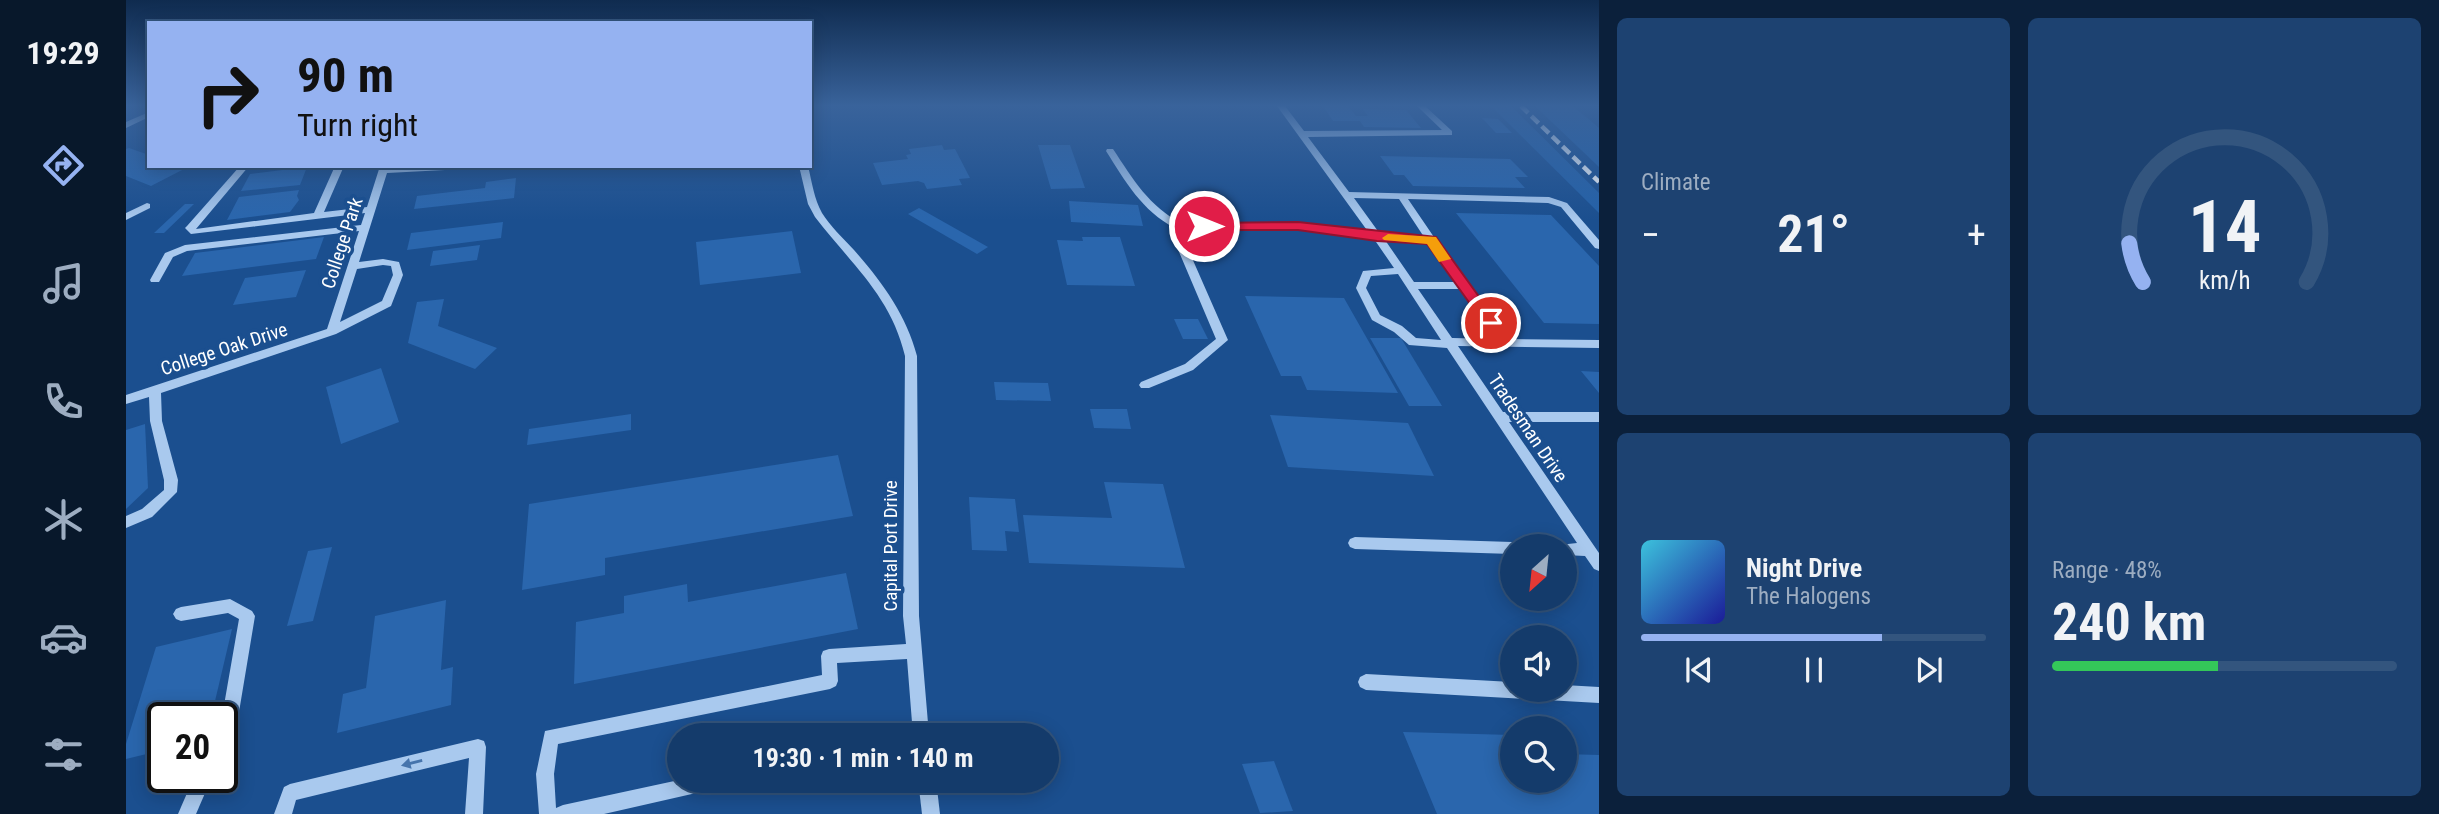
<!DOCTYPE html>
<html lang="en">
<head>
<meta charset="utf-8">
<style>
  body { margin:0; font-family:"Roboto Condensed",sans-serif; background:#1d4271; color:#f1f3f6; height:100vh; display:flex; flex-direction:column; font-size:26px; white-space:nowrap }
  * { box-sizing:border-box; margin:0 }
  p { font-size:23px; color:#9dadc1 }
  .icon { flex:none; width:38px; height:38px; fill:none; stroke:currentColor; stroke-width:2; stroke-linecap:round; stroke-linejoin:round }
  .map { position:relative; flex:1; overflow:hidden }
  .details { display:flex; flex-direction:column; gap:18px; padding:18px; background:#0b203b; width:840px }
  .details>* { flex:none }
  .top-card { position:absolute; left:21px; top:21px; width:665px; height:147px; border-radius:0px; box-shadow:0 4px 18px #0003,0 0 0 2px #33557e; background:#95b2f1; color:#111; overflow:hidden }
  .needle { width:46px; rotate:207deg }
  .buttons { position:absolute; left:1374px; top:534px; display:grid; gap:14px }
  .buttons a { display:grid; place-items:center; width:77px; height:77px; border-radius:50%; background:#143b6b; box-shadow:0 4px 18px #0003,0 0 0 2px #33557e; font-size:35px }
  .speed { position:absolute; left:21px; top:702px; display:flex; gap:14px; font-size:35px; font-weight:700; text-align:center }
  .speed>* { display:grid; place-content:center; width:91px; height:91px; border-radius:50%; background:#143b6b; box-shadow:0 4px 18px #0003,0 0 0 2px #33557e; line-height:1 }
  .speed .limit { border:4px solid #111; border-radius:10px; background:#fff; color:#111 }
  .pin { position:absolute; display:grid; place-items:center; width:60px; height:60px; color:#fff; margin:-30px; border:4px solid #fff; border-radius:50%; box-shadow:0 2px 7px #0007 }
  .me { position:absolute; width:77px; margin:-38px; rotate:90deg; stroke-linejoin:round; filter:drop-shadow(0 0 5px #0008) }
  .turn { display:flex; align-items:center; gap:24px; height:147px; padding:0 35px; font-size:32px }
  .turn .icon { width:91px; height:91px; stroke-width:2.5 }
  .turn b { display:block; font-size:49px; line-height:60px }
  .big { font-size:52px; font-weight:700; line-height:1.1 }
  .details .tile { flex:1; display:flex; flex-direction:column; justify-content:center; gap:10px; min-width:0; padding:0 24px; border-radius:10px; background:#1d4271 }
  .details .dial { align-items:center; gap:0 }
  .dial svg { height:182px; overflow:visible; fill:none; stroke:#33557e; stroke-width:7; stroke-linecap:round; text-anchor:middle }
  .dial text { fill:#f1f3f6; stroke:none }
  .song { display:flex; align-items:center; gap:21px }
  .cover { width:84px; height:84px; border-radius:10px; background:linear-gradient(135deg,hsl(190 70% 55%),hsl(240 70% 35%)) }
  .played { height:7px; border-radius:4px; background:linear-gradient(90deg,#95b2f1 70%,#33557e 70%) }
  .keys { display:flex; justify-content:space-around; direction:ltr }
  .heat { display:flex; justify-content:space-between; align-items:center; font-size:38px; direction:ltr }
  .charge { height:10px; border-radius:5px; background:linear-gradient(90deg,#34c759 48%,#33557e 0) }
  .details .tiles { flex:1; display:grid; gap:18px; grid-template-columns:repeat(2,1fr) }
  .trip { position:absolute; left:541px; top:723px; width:392px; height:70px; border-radius:35px; background:#143b6b; box-shadow:0 4px 18px #0003,0 0 0 2px #33557e; font-weight:700; line-height:70px; text-align:center }
  main { display:flex; flex:1; min-height:0 }
  .tab-bar { display:flex; flex-direction:column; width:126px; justify-content:space-around; align-items:center; background:#08182b; color:#9dadc1 }
  .tab-bar .icon { width:49px; height:49px }
  .tab-bar .active { color:#95b2f1 }
  .tab-bar b { font-size:32px; color:#f1f3f6 }
  .map>svg:first-child { display:block }
  .green { fill:#2461a8 }
  .building { fill:#2a66ad }
  .lines { fill:none; stroke-linecap:round; stroke-linejoin:round }
  .minor { fill:#a9c9ee; fill-rule:evenodd }
  .rail { stroke:#fff; stroke-width:4.5; stroke-dasharray:10 4.5; stroke-linecap:butt }
  .oneway { fill:#4674ac }
  .route { fill:#e11d48; stroke:#92132f; stroke-width:2 }
  .slow { fill:#f59e0b }
  .labels { text-anchor:middle; dominant-baseline:central; stroke-width:7; stroke-linejoin:round; paint-order:stroke }
  .street-label { font-size:19px; fill:#fff; stroke:#1b4f8f }
</style>
</head>
<body>
<main>
<nav class="tab-bar">
<b>19:29</b>
<svg class="icon active" aria-label="directions" viewBox="0 0 24 24"><path d="M12 3l9 9-9 9-9-9zM9 14v-3h6M13 9l2 2-2 2"/></svg>
<svg class="icon" aria-label="music" viewBox="0 0 24 24"><path d="M9 18V5l10-2v13"/><circle cx="6" cy="18" r="3"/><circle cx="16" cy="16" r="3"/></svg>
<svg class="icon" aria-label="phone" viewBox="0 0 24 24"><path d="M5 4h4l2 5-3 2q2 4 5 5l2-3 5 2v4C11 20 4 13 5 4z"/></svg>
<svg class="icon" aria-label="climate" viewBox="0 0 24 24"><path d="M12 3v18M4 7l16 10M4 17L20 7"/></svg>
<svg class="icon" aria-label="car" viewBox="0 0 24 24"><path d="M5 17H2v-5l4-1 3-4h7l3 4 3 1v5h-3M9 17h6M6 11h13"/><circle cx="7" cy="17" r="2"/><circle cx="17" cy="17" r="2"/></svg>
<svg class="icon" aria-label="filters" viewBox="0 0 24 24"><path d="M4 7h16M4 17h16"/><circle cx="9" cy="7" r="2"/><circle cx="15" cy="17" r="2"/></svg>
</nav>
<div class="map">
<svg width="1473" height="814" viewBox="0 0 1473 814">
  <rect width="100%" height="100%" fill="#1b4f8f"/>
  <g class="green">
    <polygon points="1365,106 1385,106 1473,193 1473,213"/>
    <polygon points="1409,106 1447,106 1473,128 1473,167"/>
  </g>
  <g class="building">
    <polygon points="1197,106 1222,106 1230,116 1242,116 1237,109 1280,110 1295,128 1238,127 1234,121 1207,121"/>
    <polygon points="1356,118 1372,119 1386,133 1370,133"/>
    <polygon points="816,145 818,150 829,149 844,178 833,179 836,185 801,189 798,183 792,181 756,185 747,163 782,159 780,155 785,154 783,149"/>
    <polygon points="912,145 944,145 959,188 925,189"/>
    <polygon points="3,148 23,155 23,166 58,169 25,186 0,176 0,149"/>
    <polygon points="1254,156 1384,159 1402,177 1389,177 1399,188 1287,186 1278,175 1268,175"/>
    <polygon points="181,167 174,185 115,191 124,174"/>
    <polygon points="390,178 388,198 288,209 291,196 359,188 360,182"/>
    <polygon points="173,190 171,196 173,200 164,212 101,220 113,197"/>
    <polygon points="943,201 1012,205 1017,226 945,222"/>
    <polygon points="59,204 68,204 38,233 28,233"/>
    <polygon points="793,208 862,247 851,254 782,214"/>
    <polygon points="1330,213 1425,215 1473,266 1473,324 1418,323"/>
    <polygon points="377,222 375,238 281,250 285,233"/>
    <polygon points="666,231 675,273 574,285 570,242"/>
    <polygon points="198,237 190,259 56,276 69,253"/>
    <polygon points="956,237 994,237 1009,286 941,285 931,240 957,241"/>
    <polygon points="354,245 351,260 304,266 307,251"/>
    <polygon points="180,270 170,297 107,305 119,278"/>
    <polygon points="1119,296 1218,298 1272,393 1181,390 1175,376 1155,376"/>
    <polygon points="318,299 312,326 371,348 349,369 282,343 291,302"/>
    <polygon points="1048,319 1072,319 1082,339 1057,339"/>
    <polygon points="1244,338 1275,338 1316,406 1283,406"/>
    <polygon points="255,368 273,422 215,444 200,387"/>
    <polygon points="1455,371 1473,372 1473,393"/>
    <polygon points="868,382 922,383 925,401 870,400"/>
    <polygon points="964,409 1001,409 1005,429 968,428"/>
    <polygon points="505,414 505,430 401,445 403,429"/>
    <polygon points="1144,415 1282,423 1308,476 1162,467"/>
    <polygon points="19,424 22,488 0,509 0,430"/>
    <polygon points="712,455 727,516 479,558 479,575 396,590 403,504"/>
    <polygon points="978,482 1037,484 1059,568 903,563 897,515 986,518"/>
    <polygon points="843,497 889,499 893,532 879,531 881,551 846,550"/>
    <polygon points="206,547 187,621 161,626 182,551"/>
    <polygon points="720,573 732,629 448,684 450,622 498,613 498,596 561,584 562,602"/>
    <polygon points="320,600 315,670 327,667 325,705 211,733 217,694 240,688 249,616"/>
    <polygon points="106,629 85,718 37,718 37,750 0,759 0,744 30,647"/>
    <polygon points="1277,732 1386,735 1386,780 1438,780 1438,754 1473,755 1473,814 1311,814"/>
    <polygon points="1148,761 1167,811 1134,813 1116,764"/>
  </g>
  <g class="lines">
    <g class="minor">
      <path d="M1151 106H1159L1178 131 1316 130 1291 106H1299L1326 131V135L1182 137 1223 192 1423 197 1441 203 1473 240V249L1469 248 1435 207 1422 203 1282 199 1340 284 1383 339 1473 340V348L1332 346 1377 412H1473V422H1383L1473 553V571L1468 569 1459 556 1438 555V546L1433 545 1451 543 1321 348 1283 345 1268 332 1246 320 1230 288 1237 271 1268 268 1248 239 1172 229 1058 230 1055 233 1102 340 1067 370 1023 388H1015L1013 385 1015 382 1059 364 1090 339 1045 233 1049 228C1016 211 999 181 980 151L981 149H987C1007 179 1023 207 1057 224L1172 223 1243 233ZM1228 198 1273 199 1298 237 1254 234ZM1259 240 1302 243 1328 282H1288ZM1272 274 1315 340 1290 338 1276 326 1254 315 1240 288 1245 276ZM1292 289H1333L1370 339 1326 338Z"/>
      <polygon points="23,112 23,117 0,128 0,122"/>
      <path d="M114 166H123L70 229 188 213 209 166H218L198 212 241 207 254 166H342L338 169 261 173 233 262 257 259 273 262 277 275 265 306 210 334 35 393 36 421 52 480 51 492 26 517 0 528V516L16 509 38 490V480L24 421 23 397 0 404V395L201 329 233 231 61 251 47 257 33 282H25L24 280 39 253 59 245 235 225 239 213 65 234 59 228 61 226ZM257 265 265 266 267 275 256 301 214 322 231 269Z"/>
      <path d="M673 166H682C686 182 688 199 696 213 704 226 717 238 728 250 756 282 780 314 791 356L793 616 803 735H787L781 659 711 663 712 681 710 686 704 689 432 744 428 774 430 808 437 805 553 780H603L601 786 478 814H413L410 774 419 731 696 675 695 656 697 651 703 649 780 644 777 616 779 356C765 296 725 264 689 217L682 204Z"/>
      <polygon points="21,203 24,204 24,208 0,220 0,213"/>
      <polygon points="1229,537 1386,542 1392,546 1386,546 1386,554 1229,549 1224,547 1222,543 1224,539"/>
      <polygon points="104,599 126,611 129,616 113,712 102,738 96,740 96,718 94,718 97,711 113,619 102,613 55,621 50,619 47,614 50,609 55,607"/>
      <polygon points="1240,674 1386,682 1386,690 1438,690 1438,685 1473,687 1473,703 1240,690 1234,687 1232,682 1234,677"/>
      <polygon points="352,739 358,741 360,747 357,814 339,814 343,758 170,800 166,814 148,814 158,787 164,784"/>
      <polygon points="68,777 86,777 70,814 52,814"/>
      <polygon points="792,780 810,780 814,814 796,814"/>
    </g>
    <polyline class="rail" points="1395,106 1473,182"/>
  </g>
  <defs><path id="oneway-solid" d="M-6-.8H1V-3.2L6.5 0L1 3.2V.8H-6Z" transform="scale(1.75)"/></defs>
  <use class="oneway" href="#oneway-solid" transform="translate(286 763) rotate(166)"/>
  <linearGradient id="sky" x2="0" y2="1"><stop stop-color="#0f2b4f"/><stop offset="0.48" stop-color="#39639b"/><stop offset="1" stop-color="#39639b" stop-opacity="0"/></linearGradient>
  <rect width="1473" height="220" fill="url(#sky)"/>
  <polygon class="route" points="1172,222 1310,237 1372,323 1365,328 1360,326 1301,244 1251,241 1172,230 1078,230 1072,226 1078,223"/>
  <polygon class="slow" points="1262,234 1310,237 1325,259 1313,262 1301,244 1258,240 1256,238"/>
  <g class="labels">
    <g class="street-label">
      <text transform="translate(216 243) rotate(-72)">College Park</text>
      <text transform="translate(98 349) rotate(-18)">College Oak Drive</text>
      <text transform="translate(1402 428) rotate(56)">Tradesman Drive</text>
      <text transform="translate(764 546) rotate(-90)">Capital Port Drive</text>
    </g>
  </g>
</svg>
<div class="buttons">
<a><svg class="needle" viewBox="-14 -14 28 28"><path d="M0-13l5 13h-10z" fill="#e53935"/><path d="M0 13l5-13h-10z" fill="#9dadc1"/></svg></a>
<a><svg class="icon" aria-label="sound" viewBox="0 0 24 24"><path d="M4 9h4l5-4v14l-5-4H4zM17 9q2 3 0 6"/></svg></a>
<a><svg class="icon" aria-label="search" viewBox="0 0 24 24"><circle cx="10" cy="10" r="6"/><path d="M15 15l6 6"/></svg></a>
</div>
<div class="speed"><div class="limit">20</div></div>
<div class="pin" style="left:1365px;top:323px;background:#d93025"><svg class="icon" aria-label="arrive" viewBox="0 0 24 24"><path d="M6 21V4h12l-3 4 3 4H6"/></svg></div>
<svg class="me" style="left:1078px;top:226px" viewBox="-20 -20 40 40"><circle r="17" fill="#e11d48" stroke="#fff" stroke-width="3"/><path d="M0-11L8 9 0 5-8 9z" fill="#fff"/></svg>
<div class="trip">19:30 · 1 min · 140 m</div>
<div class="top-card">
<div class="turn"><svg class="icon" aria-label="right" viewBox="0 0 24 24"><path d="M7 20v-9h11M14 6l5 5-5 5"/></svg><div><b>90 m</b>Turn right</div></div>
</div>
</div>
<section class="details">
<div class="tiles">
<div class="tile"><p>Climate</p>
<div class="heat"><a>−</a><b class="big">21°</b><a>+</a></div>
</div>
<div class="tile dial"><svg viewBox="0 0 100 80">
<path d="M14 69A42 42 0 1 1 86 69"/>
<path d="M14 69A42 42 0 0 1 8 52" stroke="#95b2f1"/>
<text x="50" y="56" font-size="32" font-weight="700">14</text>
<text x="50" y="72" font-size="11">km/h</text>
</svg></div>
<div class="tile">
<div class="song"><i class="cover"></i><div><b>Night Drive</b><p>The Halogens</p></div></div>
<div class="played"></div>
<div class="keys"><svg class="icon" aria-label="previous" viewBox="0 0 24 24"><path d="M18 5L8 12l10 7zM5 5v14"/></svg><svg class="icon" aria-label="pause" viewBox="0 0 24 24"><path d="M8 5v14M16 5v14"/></svg><svg class="icon" aria-label="next" viewBox="0 0 24 24"><path d="M6 5l10 7-10 7zM19 5v14"/></svg></div>
</div>
<div class="tile"><p>Range · 48%</p><b class="big">240 km</b><div class="charge"></div></div>
</div>
</section>
</main>
</body>
</html>
